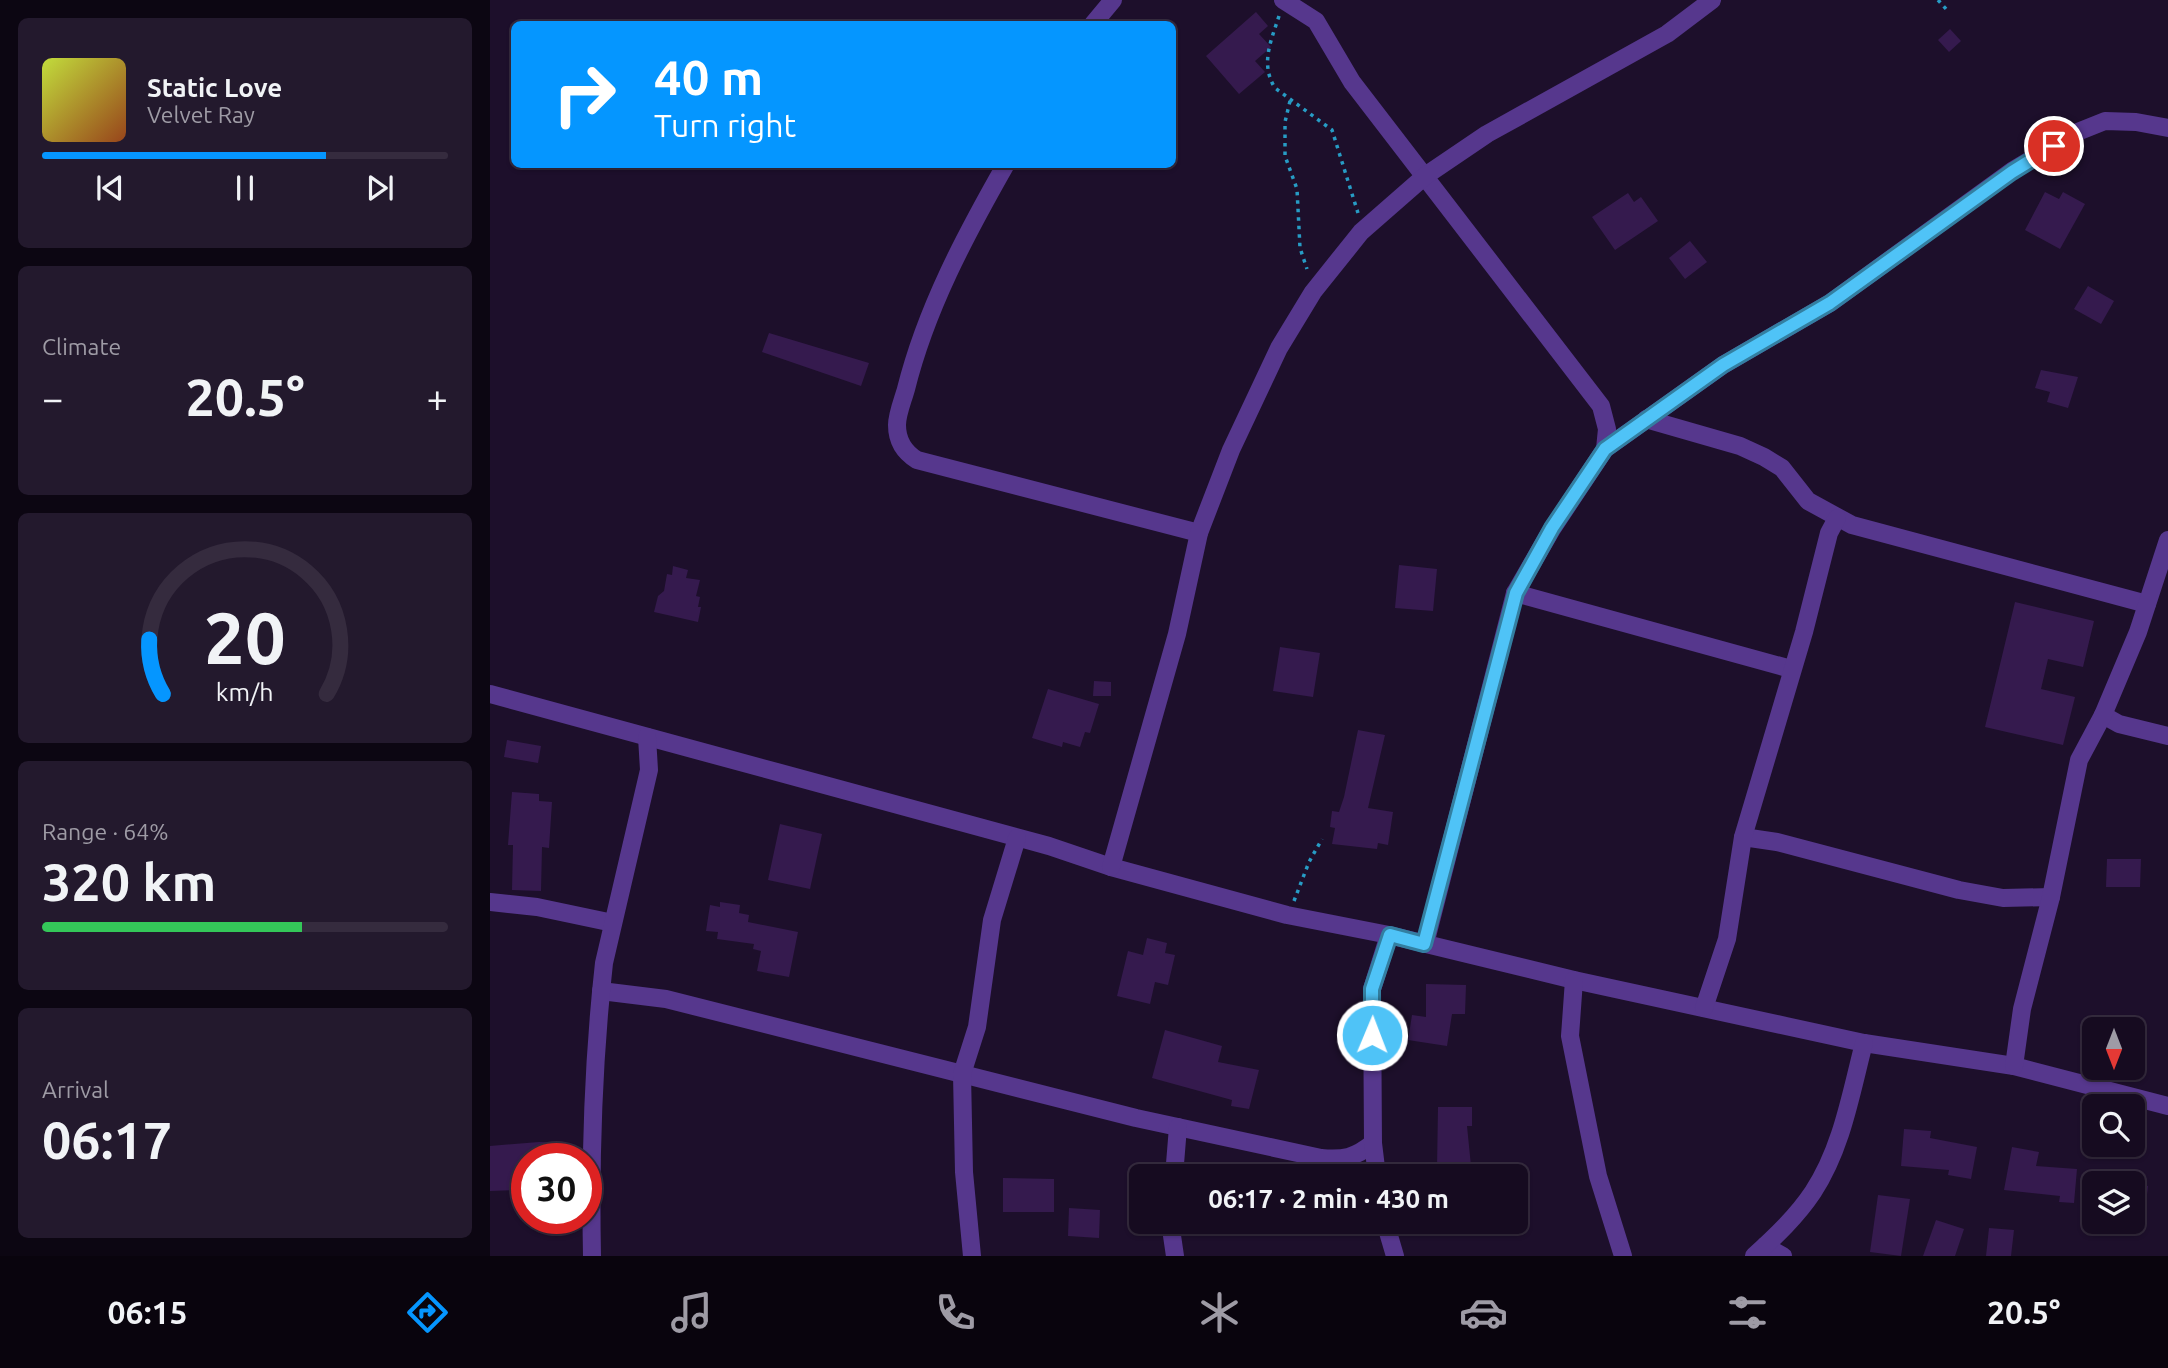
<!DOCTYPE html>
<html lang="en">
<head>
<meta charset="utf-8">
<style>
  body { margin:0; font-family:Ubuntu,sans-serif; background:#23192d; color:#f1f3f6; height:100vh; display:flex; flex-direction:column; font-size:26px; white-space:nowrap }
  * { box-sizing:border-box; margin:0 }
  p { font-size:23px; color:#9e9ba5 }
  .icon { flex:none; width:38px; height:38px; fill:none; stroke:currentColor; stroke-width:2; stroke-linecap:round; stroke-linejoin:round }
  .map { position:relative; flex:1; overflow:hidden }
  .side { display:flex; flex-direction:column; gap:18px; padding:18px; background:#0c0612; width:490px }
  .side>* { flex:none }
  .hud { position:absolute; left:21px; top:21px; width:665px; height:147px; border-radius:10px; box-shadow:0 2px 5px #0004,0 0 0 2px #352b3e; background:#0596ff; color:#fff; overflow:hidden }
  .needle { width:46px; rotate:180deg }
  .buttons { position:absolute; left:1592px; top:1017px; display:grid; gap:14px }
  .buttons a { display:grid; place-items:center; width:63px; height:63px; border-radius:10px; background:#160b20; box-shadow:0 2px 5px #0004,0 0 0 2px #352b3e; font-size:35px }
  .speed { position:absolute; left:21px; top:1143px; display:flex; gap:14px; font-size:35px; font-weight:700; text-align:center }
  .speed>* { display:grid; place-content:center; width:91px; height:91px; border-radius:50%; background:#160b20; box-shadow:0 2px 5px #0004,0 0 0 2px #352b3e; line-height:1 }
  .speed .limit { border:10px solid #d22; background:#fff; color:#111 }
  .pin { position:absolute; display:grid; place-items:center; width:60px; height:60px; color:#fff; margin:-30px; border:4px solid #fff; border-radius:50%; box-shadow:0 2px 7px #0007 }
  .me { position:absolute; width:77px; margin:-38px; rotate:1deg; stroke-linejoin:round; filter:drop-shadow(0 0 5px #0008) }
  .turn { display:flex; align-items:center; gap:24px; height:147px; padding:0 28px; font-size:32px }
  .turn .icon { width:91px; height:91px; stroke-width:2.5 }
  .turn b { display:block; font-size:49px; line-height:60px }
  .big { font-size:52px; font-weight:700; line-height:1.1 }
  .side .widget { flex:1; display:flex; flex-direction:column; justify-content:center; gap:10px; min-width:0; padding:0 24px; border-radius:10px; background:#23192d }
  .side .dial { align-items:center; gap:0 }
  .dial svg { height:182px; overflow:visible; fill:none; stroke:#352b3e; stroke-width:7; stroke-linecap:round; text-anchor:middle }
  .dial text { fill:#f1f3f6; stroke:none }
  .song { display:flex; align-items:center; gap:21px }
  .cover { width:84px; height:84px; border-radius:10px; background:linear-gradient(135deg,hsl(70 70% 55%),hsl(20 70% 35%)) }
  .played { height:7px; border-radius:4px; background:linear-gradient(90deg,#0596ff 70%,#352b3e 70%) }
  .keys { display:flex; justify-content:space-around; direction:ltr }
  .heat { display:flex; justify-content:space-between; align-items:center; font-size:38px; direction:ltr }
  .charge { height:10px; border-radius:5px; background:linear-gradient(90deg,#34c759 64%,#352b3e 0) }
  .trip { position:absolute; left:639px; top:1164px; width:399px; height:70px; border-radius:10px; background:#160b20; box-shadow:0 2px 5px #0004,0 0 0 2px #352b3e; font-weight:700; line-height:70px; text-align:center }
  .tab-bar { display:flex; height:112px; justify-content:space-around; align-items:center; background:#09040d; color:#9e9ba5 }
  .tab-bar .icon { width:49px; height:49px }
  .tab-bar .on { color:#0596ff }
  .tab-bar b { font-size:32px; color:#f1f3f6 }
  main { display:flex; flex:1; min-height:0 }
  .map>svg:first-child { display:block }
  .building { fill:#351a4e }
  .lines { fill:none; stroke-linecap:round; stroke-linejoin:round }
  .path { stroke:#279cc5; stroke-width:3.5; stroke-dasharray:3.5 5; stroke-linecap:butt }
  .street { stroke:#56378d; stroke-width:18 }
  .route-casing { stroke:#337fa1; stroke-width:18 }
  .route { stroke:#4fc3f7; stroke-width:12 }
</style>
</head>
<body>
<main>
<section class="side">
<div class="widget">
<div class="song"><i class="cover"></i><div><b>Static Love</b><p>Velvet Ray</p></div></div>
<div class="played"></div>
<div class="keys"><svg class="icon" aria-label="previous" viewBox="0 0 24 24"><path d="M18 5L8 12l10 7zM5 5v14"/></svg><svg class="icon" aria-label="pause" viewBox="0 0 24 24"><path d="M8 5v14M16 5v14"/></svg><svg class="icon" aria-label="next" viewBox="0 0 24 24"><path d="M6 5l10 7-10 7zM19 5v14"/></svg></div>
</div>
<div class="widget"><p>Climate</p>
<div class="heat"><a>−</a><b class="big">20.5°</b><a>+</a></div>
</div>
<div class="widget dial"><svg viewBox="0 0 100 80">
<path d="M14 69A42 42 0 1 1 86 69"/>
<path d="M14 69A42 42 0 0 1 8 45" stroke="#0596ff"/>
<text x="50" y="56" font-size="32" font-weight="700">20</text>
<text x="50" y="72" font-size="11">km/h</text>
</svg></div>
<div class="widget"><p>Range · 64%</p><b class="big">320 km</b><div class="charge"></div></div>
<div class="widget"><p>Arrival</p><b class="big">06:17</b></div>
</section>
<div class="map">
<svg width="1678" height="1256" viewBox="0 0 1678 1256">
  <rect width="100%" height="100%" fill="#1d0f2b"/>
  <g class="building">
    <polygon points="766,12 778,26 769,34 781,47 765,61 775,72 749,94 716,56"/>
    <polygon points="1460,29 1471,41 1459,52 1448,40"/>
    <polygon points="1555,192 1569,199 1573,192 1595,204 1570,249 1535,230"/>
    <polygon points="1138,193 1144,202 1151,197 1168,221 1125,250 1102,217"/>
    <polygon points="1200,241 1217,262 1195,279 1179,258"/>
    <polygon points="1598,286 1624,301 1611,324 1584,309"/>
    <polygon points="279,333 379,363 371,386 272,352"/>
    <polygon points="1551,370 1588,377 1578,408 1557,402 1560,392 1545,388"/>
    <polygon points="909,565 947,569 943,611 905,608"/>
    <polygon points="183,566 198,570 196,578 210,580 206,596 210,597 208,607 211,607 208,622 164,612 168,596 174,591 177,574 182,575"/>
    <polygon points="1525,602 1604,621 1593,667 1558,659 1551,689 1585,697 1573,745 1495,727"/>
    <polygon points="790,647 830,653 823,697 783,691"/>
    <polygon points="604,681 621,682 621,696 603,696"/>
    <polygon points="558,689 609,704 600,733 595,732 590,747 573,742 572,747 542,738"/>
    <polygon points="868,730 895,735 878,808 903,812 898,845 888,843 887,849 842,844 845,828 840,827 842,811 849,812 854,797"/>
    <polygon points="17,740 51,746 48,763 14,757"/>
    <polygon points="22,792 49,794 49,801 62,802 59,848 52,847 51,891 22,890 23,845 18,845"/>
    <polygon points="290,824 332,834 320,889 278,880"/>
    <polygon points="1617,859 1651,859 1650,887 1616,887"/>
    <polygon points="230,902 250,905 249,913 259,915 258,922 308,932 299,977 267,971 271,951 263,949 264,944 227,939 228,932 216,931 220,905 230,907"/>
    <polygon points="657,938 677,943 675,953 685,955 678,985 665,982 660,1004 627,996 638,951 653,955"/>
    <polygon points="936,984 976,985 975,1014 962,1014 957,1046 918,1040 922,1015 936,1017"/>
    <polygon points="675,1030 732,1046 728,1062 769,1070 759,1109 741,1106 742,1100 662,1078"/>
    <polygon points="948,1107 982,1107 982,1126 977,1126 981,1166 947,1169"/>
    <polygon points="1414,1129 1441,1131 1440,1138 1487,1147 1481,1179 1458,1175 1459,1170 1411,1166"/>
    <polygon points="49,1142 74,1143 74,1158 33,1158 34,1171 27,1171 28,1190 0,1191 0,1146"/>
    <polygon points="1522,1147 1549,1152 1546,1166 1587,1169 1584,1203 1569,1202 1570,1196 1514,1190"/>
    <polygon points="513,1178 564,1179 564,1212 513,1212"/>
    <polygon points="1643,1184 1658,1186 1653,1229 1643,1228"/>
    <polygon points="1388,1195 1420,1199 1411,1256 1380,1252"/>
    <polygon points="579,1208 610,1210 609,1238 578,1236"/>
    <polygon points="1446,1220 1474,1229 1465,1256 1433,1256"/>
    <polygon points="1499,1228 1524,1230 1521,1256 1496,1256"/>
  </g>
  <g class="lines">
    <g class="path">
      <polyline points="1448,0 1457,10"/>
      <path d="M789 16C781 41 770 64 785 88L842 130 868 213"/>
      <polyline points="800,101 795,122 795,156 807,189 810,248 817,269"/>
      <polyline points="804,901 819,862 832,839"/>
    </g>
    <g class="street">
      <polyline points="793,0 826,21 862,82 1111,406 1117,429 1115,449"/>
      <polyline points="603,24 623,0"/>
      <path d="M516 164C475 236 436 309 416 389 413 400 407 414 407 425 407 440 414 452 427 460L709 533"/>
      <polyline points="1156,419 1250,446 1274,457 1292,468 1318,501 1362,525 1657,604"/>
      <polyline points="1025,593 1301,669"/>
      <polyline points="0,694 559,846 621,867 797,915 899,935 1084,980 1374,1043 1524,1066 1678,1106"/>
      <polyline points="1613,715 1629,724 1678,736"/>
      <polyline points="1253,837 1287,842 1469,890 1513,898 1561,897"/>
      <polyline points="621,867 687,634 709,533 741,450 789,348 823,292 871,232 935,176 997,134 1177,34 1222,0"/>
      <polyline points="0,902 47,907 123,923"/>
      <polyline points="935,944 1025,593 1062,529 1115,449 1233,365 1340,303 1522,171 1585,133 1615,121 1646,122 1678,128"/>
      <polyline points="1084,980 1080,1036 1108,1176 1133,1256"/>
      <path d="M111 991 176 999 646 1118 831 1158C853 1160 865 1158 883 1143"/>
      <polyline points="1214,1008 1237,939 1253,837 1314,632 1339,533 1347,518"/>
      <polyline points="1524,1066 1532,1009 1561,897 1589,760 1613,715 1648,632 1678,540"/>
      <polyline points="684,1176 688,1127"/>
      <polyline points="887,1176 883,1143 882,989 899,935"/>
      <polyline points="680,1222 685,1256"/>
      <polyline points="895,1222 905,1256"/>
      <polyline points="1275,1246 1293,1256"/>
      <path d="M102 1256C100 1156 103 1062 114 963L159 770 157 737"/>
      <polyline points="482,1256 474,1172 472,1074 487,1027 502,920 527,838"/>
      <path d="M1264 1256C1286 1236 1307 1216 1323 1192 1352 1148 1361 1093 1374 1043"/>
    </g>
  </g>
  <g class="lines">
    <defs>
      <polyline id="route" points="882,1035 882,989 900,935 934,944 1026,593 1062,528 1115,449 1233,365 1340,303 1522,172 1564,146"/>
    </defs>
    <use href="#route" class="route-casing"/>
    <use href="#route" class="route"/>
  </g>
</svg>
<div class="buttons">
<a><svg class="needle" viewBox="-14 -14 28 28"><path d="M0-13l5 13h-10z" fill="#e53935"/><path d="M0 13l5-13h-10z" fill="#9e9ba5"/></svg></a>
<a><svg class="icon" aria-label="search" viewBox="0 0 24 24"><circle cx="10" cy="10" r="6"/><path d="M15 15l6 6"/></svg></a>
<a><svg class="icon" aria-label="layers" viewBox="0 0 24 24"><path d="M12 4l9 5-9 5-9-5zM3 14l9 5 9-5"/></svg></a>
</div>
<div class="speed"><div class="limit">30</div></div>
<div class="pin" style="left:1564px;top:146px;background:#d93025"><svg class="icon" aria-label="arrive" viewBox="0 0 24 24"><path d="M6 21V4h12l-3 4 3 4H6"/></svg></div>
<svg class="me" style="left:882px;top:1035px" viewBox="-20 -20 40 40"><circle r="17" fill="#4fc3f7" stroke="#fff" stroke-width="3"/><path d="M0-11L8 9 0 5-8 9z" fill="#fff"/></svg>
<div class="trip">06:17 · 2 min · 430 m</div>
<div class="hud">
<div class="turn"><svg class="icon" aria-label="right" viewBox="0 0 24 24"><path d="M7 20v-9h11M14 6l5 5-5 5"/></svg><div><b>40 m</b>Turn right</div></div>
</div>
</div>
</main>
<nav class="tab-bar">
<b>06:15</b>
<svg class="icon on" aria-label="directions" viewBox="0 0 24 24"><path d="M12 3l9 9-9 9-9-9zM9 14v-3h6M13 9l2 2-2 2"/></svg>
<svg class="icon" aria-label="music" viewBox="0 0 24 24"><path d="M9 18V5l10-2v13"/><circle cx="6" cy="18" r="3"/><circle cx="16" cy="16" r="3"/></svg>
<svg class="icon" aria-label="phone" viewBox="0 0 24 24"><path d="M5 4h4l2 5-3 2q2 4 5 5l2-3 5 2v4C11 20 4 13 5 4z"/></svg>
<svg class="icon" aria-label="climate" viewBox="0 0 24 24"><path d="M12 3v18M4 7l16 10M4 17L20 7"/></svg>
<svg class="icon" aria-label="car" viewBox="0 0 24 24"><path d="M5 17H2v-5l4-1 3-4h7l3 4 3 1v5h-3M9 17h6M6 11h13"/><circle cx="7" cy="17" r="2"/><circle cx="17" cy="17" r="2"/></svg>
<svg class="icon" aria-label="filters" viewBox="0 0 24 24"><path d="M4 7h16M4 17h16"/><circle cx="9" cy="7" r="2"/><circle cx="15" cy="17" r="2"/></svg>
<b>20.5°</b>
</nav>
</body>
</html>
